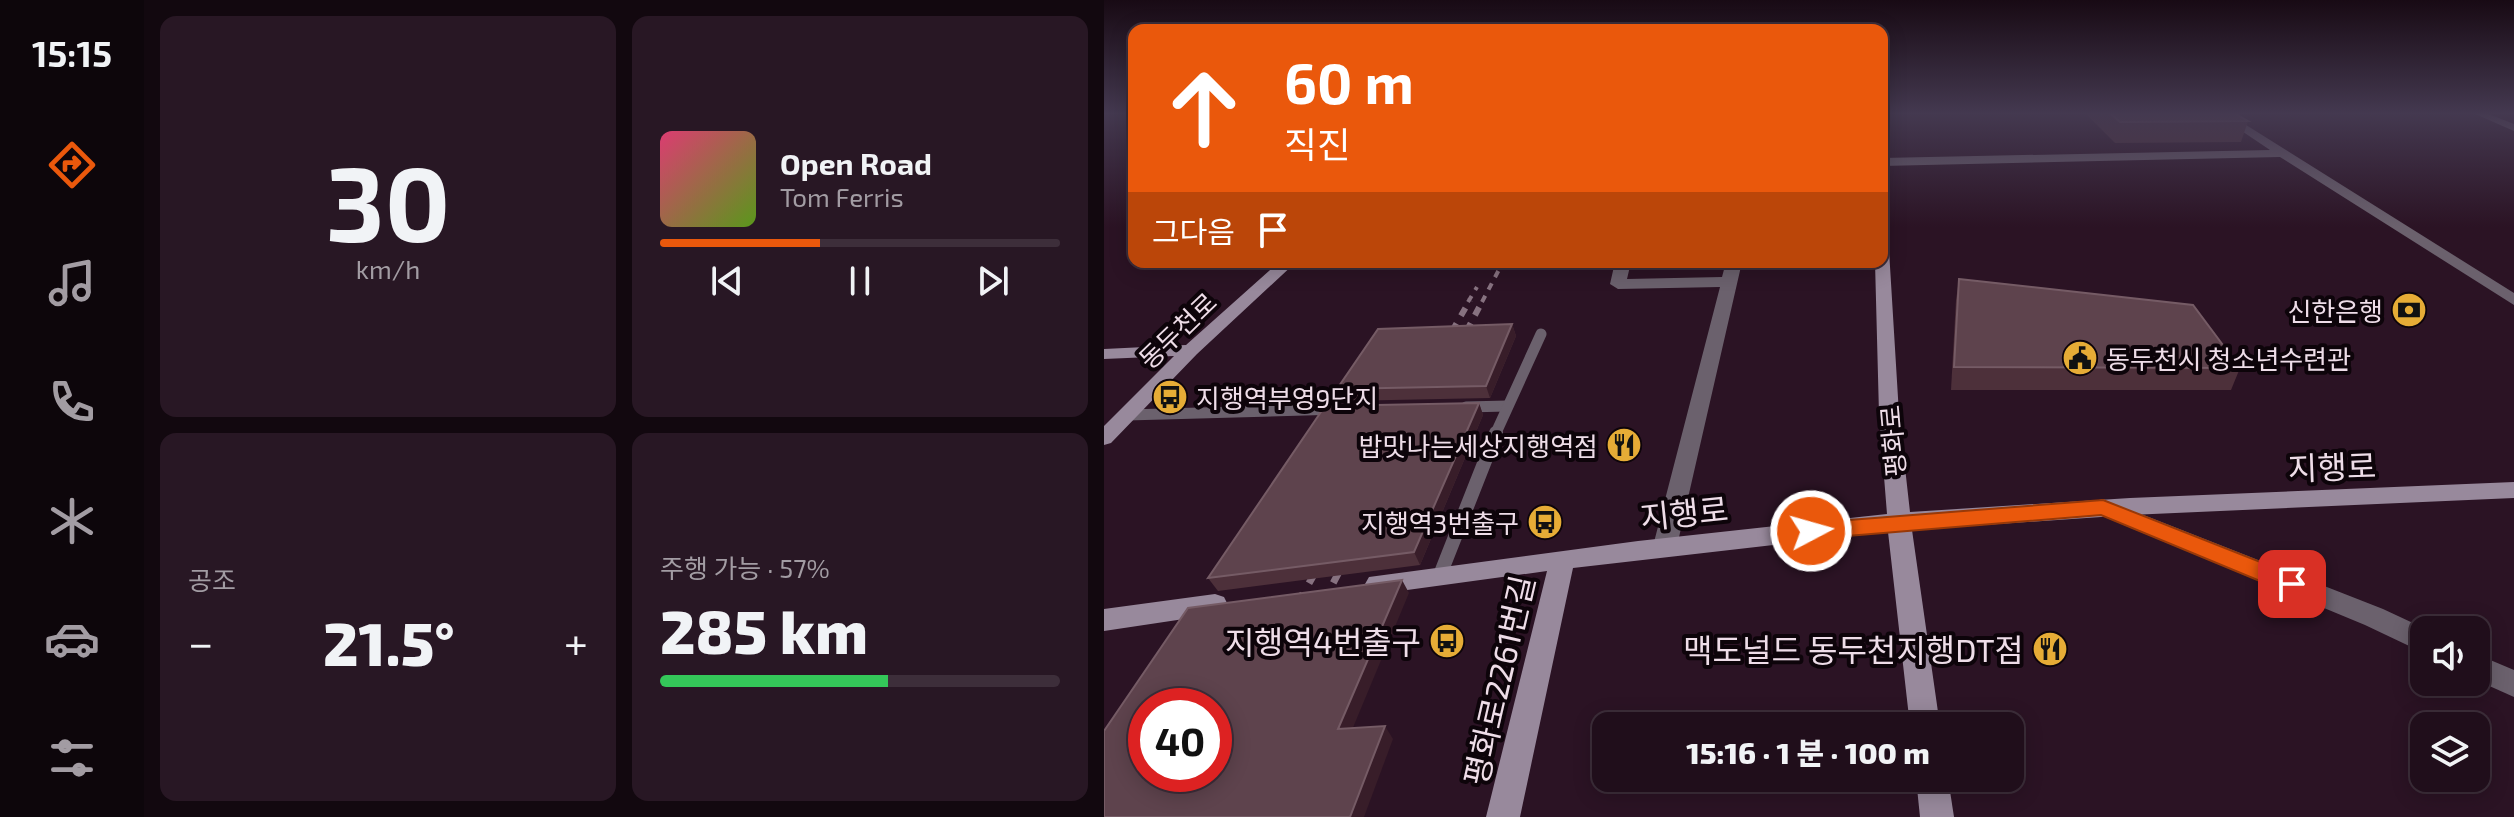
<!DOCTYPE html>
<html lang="ko">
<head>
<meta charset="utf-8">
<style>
  body { margin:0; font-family:"Exo 2","Noto Sans KR",sans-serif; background:#281724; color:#f1f3f6; height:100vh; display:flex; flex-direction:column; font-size:30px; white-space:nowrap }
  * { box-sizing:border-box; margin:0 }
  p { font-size:26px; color:#a29ca3 }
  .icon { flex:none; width:44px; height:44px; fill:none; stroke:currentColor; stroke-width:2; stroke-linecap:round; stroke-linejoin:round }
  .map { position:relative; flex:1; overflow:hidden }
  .drawer { display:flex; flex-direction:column; gap:16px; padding:16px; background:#12080f; width:960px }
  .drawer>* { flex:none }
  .guide { position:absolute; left:24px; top:24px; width:760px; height:244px; border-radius:16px; box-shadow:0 4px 20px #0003,0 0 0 2px #3d2e3a; background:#ea580c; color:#fff; overflow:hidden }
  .fabs { position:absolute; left:1306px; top:616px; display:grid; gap:16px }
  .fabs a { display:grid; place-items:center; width:80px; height:80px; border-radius:16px; background:#200e1b; box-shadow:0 4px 20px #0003,0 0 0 2px #3d2e3a; font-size:40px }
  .speed { position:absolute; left:24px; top:688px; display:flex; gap:16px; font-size:40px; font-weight:700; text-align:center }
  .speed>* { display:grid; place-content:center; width:104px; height:104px; border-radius:50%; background:#200e1b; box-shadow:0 4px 20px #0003,0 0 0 2px #3d2e3a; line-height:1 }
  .speed .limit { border:12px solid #d22; background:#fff; color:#111 }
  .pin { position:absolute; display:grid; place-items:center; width:68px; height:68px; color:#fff; margin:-34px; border-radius:16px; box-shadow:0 4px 12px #0006 }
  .me { position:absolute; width:88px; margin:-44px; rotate:84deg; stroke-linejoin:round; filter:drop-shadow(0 0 6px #0008) }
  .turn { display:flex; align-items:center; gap:28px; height:168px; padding:0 24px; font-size:36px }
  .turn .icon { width:104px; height:104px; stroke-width:2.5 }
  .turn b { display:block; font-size:56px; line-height:68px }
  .then { display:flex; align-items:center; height:76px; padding:0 24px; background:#0003; gap:16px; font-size:30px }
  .big { font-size:60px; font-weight:800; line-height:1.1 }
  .drawer .card { flex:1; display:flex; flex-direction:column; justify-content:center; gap:12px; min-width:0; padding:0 28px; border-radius:16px; background:#281724 }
  .drawer .dial { align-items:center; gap:0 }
  .dial b { font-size:104px; line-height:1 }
  .song { display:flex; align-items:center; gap:24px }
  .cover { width:96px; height:96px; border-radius:12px; background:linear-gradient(135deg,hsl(340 70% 55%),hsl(90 70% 35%)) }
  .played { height:8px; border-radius:4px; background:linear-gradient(90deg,#ea580c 40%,#3d2e3a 40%) }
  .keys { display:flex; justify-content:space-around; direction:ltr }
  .heat { display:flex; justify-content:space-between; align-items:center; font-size:44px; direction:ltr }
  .charge { height:12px; border-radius:6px; background:linear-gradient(90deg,#34c759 57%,#3d2e3a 0) }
  .drawer .tiles { flex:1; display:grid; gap:16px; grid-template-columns:repeat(2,1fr) }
  .trip { position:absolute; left:488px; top:712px; width:432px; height:80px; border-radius:16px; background:#200e1b; box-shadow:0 4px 20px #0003,0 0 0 2px #3d2e3a; font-weight:800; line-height:80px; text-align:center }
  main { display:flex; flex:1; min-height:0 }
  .dock { display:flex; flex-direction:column; width:144px; justify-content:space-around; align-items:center; background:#0d060b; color:#a29ca3 }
  .dock .icon { width:56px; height:56px }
  .dock .selected { color:#ea580c }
  .dock b { font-size:36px; color:#f1f3f6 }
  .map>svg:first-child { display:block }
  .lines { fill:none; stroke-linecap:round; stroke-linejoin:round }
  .lane-far1 { stroke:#6b616d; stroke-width:11 }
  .lane { stroke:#6b616d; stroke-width:14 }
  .street { fill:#6b616d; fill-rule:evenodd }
  .secondary { fill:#98899c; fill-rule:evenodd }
  .rail-far3 { stroke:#877280; stroke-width:4; stroke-dasharray:7 7; stroke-linecap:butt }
  .rail-far2 { stroke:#877280; stroke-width:6; stroke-dasharray:9 9; stroke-linecap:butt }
  .rail-far1 { stroke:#877280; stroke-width:7; stroke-dasharray:12 12; stroke-linecap:butt }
  .rail { stroke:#877280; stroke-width:9; stroke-dasharray:15 15; stroke-linecap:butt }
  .wall { fill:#4d303a }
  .shaded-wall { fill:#381d29 }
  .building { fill:#5e434d; stroke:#755b65; stroke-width:2; fill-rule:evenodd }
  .route { fill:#ea580c; stroke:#983908; stroke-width:2 }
  .labels { text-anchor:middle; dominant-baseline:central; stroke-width:8; stroke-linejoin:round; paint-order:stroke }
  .poi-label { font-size:26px; fill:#eedde8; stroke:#0d040a; text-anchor:end }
  .street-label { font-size:26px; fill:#eedde8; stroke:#0d040a }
  .near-street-label { font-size:32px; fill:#eedde8; stroke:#0d040a }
  .near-poi-label { font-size:32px; fill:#eedde8; stroke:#0d040a; text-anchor:end }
</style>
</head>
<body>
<main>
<nav class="dock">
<b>15:15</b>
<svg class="icon selected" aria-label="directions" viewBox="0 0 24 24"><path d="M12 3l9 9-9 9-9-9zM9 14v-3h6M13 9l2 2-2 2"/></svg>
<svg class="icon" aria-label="music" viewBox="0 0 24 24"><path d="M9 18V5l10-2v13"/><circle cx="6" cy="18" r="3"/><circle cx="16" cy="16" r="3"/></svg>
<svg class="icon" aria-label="phone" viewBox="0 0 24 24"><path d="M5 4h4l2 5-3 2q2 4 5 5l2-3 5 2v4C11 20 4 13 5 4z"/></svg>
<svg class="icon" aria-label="climate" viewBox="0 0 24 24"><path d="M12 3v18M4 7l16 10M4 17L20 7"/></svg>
<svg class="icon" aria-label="car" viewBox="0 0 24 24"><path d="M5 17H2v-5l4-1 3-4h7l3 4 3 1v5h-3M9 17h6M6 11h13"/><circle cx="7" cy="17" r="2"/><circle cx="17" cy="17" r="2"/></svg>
<svg class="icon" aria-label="filters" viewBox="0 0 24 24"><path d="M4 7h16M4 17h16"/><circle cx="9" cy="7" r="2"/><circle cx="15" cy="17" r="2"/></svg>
</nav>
<section class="drawer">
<div class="tiles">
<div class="card dial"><b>30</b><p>km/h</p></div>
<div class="card">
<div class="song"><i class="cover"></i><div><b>Open Road</b><p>Tom Ferris</p></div></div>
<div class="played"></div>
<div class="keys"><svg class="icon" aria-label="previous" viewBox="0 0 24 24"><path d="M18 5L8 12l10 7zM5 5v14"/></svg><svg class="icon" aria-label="pause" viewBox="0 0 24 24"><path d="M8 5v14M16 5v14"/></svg><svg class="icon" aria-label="next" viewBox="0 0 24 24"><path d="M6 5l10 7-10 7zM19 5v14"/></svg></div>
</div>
<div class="card"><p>공조</p>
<div class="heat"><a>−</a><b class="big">21.5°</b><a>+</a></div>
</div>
<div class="card"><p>주행 가능 · 57%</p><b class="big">285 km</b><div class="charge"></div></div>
</div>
</section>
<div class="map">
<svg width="1410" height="817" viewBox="0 0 1410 817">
  <rect width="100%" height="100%" fill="#2b1324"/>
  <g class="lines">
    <g class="lane-far1">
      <polyline points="362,407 403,406"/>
      <polyline points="23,415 236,409"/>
      <polyline points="391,435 437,334"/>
    </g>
    <polyline class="lane" points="336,575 392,433"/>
    <g class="street">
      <polygon points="1111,113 1123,113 1410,293 1410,305 1176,157 778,166 778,158 1166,150"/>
      <polygon points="1369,113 1382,113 1410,124 1410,131"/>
      <polygon points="511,262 527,262 523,279 618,277 622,262 638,262 573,546 570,553 561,555 552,553 549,546 616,287 514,289 506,284"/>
      <polygon points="999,499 1279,609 1324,630 1320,630 1320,653 1261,625 991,513 987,507 991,501"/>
      <polygon points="1372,654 1410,670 1410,697 1372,680"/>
    </g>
    <g class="secondary">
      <polygon points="778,246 785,250 795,414 806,512 1026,498 1410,482 1410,498 1026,515 808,530 836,726 806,726 784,532 469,568 416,817 382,817 443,571 274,594 265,591 261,584 265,577 534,541 783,514 775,414 771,262 778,262"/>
      <polygon points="175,262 192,262 93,354 7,443 0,445 0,426 70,356 0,359 0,349 82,345"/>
      <polygon points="111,594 120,597 124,605 120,613 0,631 0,609"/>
      <polygon points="812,778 844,778 850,817 816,817"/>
    </g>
    <g class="rail-far3">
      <polyline points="364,302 373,287"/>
      <polyline points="378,302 399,262"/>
    </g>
    <g class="rail-far2">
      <polyline points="339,347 366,300"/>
      <polyline points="354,347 379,300"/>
    </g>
    <g class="rail-far1">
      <polyline points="193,604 219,559"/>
      <polyline points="218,604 244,555"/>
    </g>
    <g class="rail">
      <polyline points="216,609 220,602"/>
      <polyline points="189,611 194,602"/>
    </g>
  </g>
  <g class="wall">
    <polygon points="981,113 1130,113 1144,121 1137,142 1011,143"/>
    <polygon points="855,279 1136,368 1127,390 847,390 852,300"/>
    <polygon points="408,324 412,336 386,398 239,401 233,389"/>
    <polygon points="375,403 379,415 316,565 114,591 104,578"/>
  </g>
  <g class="shaded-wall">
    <polygon points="408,324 412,336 386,398 382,386"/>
    <polygon points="375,403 379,415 316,565 310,552"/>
    <polygon points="298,580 305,593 243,742 234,729"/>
    <polygon points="281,726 289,739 260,817 246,817"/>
  </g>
  <g class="building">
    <polygon points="1006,113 1130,113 1144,121 1016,122"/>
    <polygon points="855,279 1089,305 1136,368 850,367"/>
    <polygon points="408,324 382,386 233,389 274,329"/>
    <polygon points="375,403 310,552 104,578 221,406"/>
    <path d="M298 580 234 729 281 726 246 817H0V731L84 608ZM42 706H110V774H42Z"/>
  </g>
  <linearGradient id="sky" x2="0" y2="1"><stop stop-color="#180a14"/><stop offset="0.5" stop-color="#443950"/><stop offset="1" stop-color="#443950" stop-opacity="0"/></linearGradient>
  <rect width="1410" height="227" fill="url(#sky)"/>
  <polygon class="route" points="999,500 1197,578 1200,584 1197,591 1188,594 1180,591 997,515 707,539 699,537 696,531 699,525 707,523"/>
  <defs>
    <symbol id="bank-disc" viewBox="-11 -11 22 22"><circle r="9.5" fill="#e6ac36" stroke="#0d040a"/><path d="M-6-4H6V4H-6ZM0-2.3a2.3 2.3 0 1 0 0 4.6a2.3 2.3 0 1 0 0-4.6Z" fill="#111"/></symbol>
    <symbol id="civic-disc" viewBox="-11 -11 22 22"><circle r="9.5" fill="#e6ac36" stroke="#0d040a"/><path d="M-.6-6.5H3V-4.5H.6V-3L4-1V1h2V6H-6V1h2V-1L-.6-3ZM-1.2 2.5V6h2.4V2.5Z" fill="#111"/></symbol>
    <symbol id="bus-disc" viewBox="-11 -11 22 22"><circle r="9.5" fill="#e6ac36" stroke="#0d040a"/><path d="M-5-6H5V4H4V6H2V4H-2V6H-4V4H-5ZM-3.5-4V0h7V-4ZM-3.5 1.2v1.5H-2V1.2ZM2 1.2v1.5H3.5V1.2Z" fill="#111"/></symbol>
    <symbol id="restaurant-disc" viewBox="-11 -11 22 22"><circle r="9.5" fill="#e6ac36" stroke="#0d040a"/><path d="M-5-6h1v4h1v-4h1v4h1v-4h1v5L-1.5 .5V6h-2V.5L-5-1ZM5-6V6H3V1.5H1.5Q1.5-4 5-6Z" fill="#111"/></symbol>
  </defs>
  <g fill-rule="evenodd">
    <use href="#bank-disc" x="1285" y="290" width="40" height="40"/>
    <use href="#civic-disc" x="956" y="338" width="40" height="40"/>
    <use href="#bus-disc" x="46" y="377" width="40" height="40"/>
    <use href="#restaurant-disc" x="500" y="425" width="40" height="40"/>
    <use href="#bus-disc" x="421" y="502" width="40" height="40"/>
    <use href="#bus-disc" x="323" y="621" width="40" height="40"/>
    <use href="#restaurant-disc" x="926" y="629" width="40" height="40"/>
  </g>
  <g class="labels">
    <g class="poi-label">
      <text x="1279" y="310">신한은행</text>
      <text x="1002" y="358" text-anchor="start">동두천시 청소년수련관</text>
      <text x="92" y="397" text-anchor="start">지행역부영9단지</text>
      <text x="494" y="445">밥맛나는세상지행역점</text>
      <text x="415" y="522">지행역3번출구</text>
    </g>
    <g class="street-label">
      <text transform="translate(73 330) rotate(-44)">동두천로</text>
      <text transform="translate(788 441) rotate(-95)">평화로</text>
    </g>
    <g class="near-street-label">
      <text transform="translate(1228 466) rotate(-2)">지행로</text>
      <text transform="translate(580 512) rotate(-6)">지행로</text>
      <text transform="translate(394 680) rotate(-77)">평화로2261번길</text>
    </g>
    <g class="near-poi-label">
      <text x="317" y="641">지행역4번출구</text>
      <text x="920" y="649">맥도널드 동두천지행DT점</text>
    </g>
  </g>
</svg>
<div class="fabs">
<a><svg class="icon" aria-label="sound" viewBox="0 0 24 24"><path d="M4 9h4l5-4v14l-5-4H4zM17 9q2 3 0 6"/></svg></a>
<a><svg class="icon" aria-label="layers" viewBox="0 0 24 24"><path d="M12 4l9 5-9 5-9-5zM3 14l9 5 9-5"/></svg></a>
</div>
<div class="speed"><div class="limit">40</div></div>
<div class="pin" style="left:1188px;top:584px;background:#d93025"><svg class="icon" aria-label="arrive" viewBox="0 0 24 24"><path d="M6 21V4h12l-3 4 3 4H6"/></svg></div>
<svg class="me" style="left:707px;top:531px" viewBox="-20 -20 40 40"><circle r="17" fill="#ea580c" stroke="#fff" stroke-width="3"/><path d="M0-11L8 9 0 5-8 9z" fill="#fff"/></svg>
<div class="trip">15:16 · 1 분 · 100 m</div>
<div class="guide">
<div class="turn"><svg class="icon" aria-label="ahead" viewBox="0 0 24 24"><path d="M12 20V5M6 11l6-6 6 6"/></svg><div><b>60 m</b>직진</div></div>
<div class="then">그다음<svg class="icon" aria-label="arrive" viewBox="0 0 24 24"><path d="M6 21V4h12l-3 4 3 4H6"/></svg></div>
</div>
</div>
</main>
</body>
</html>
